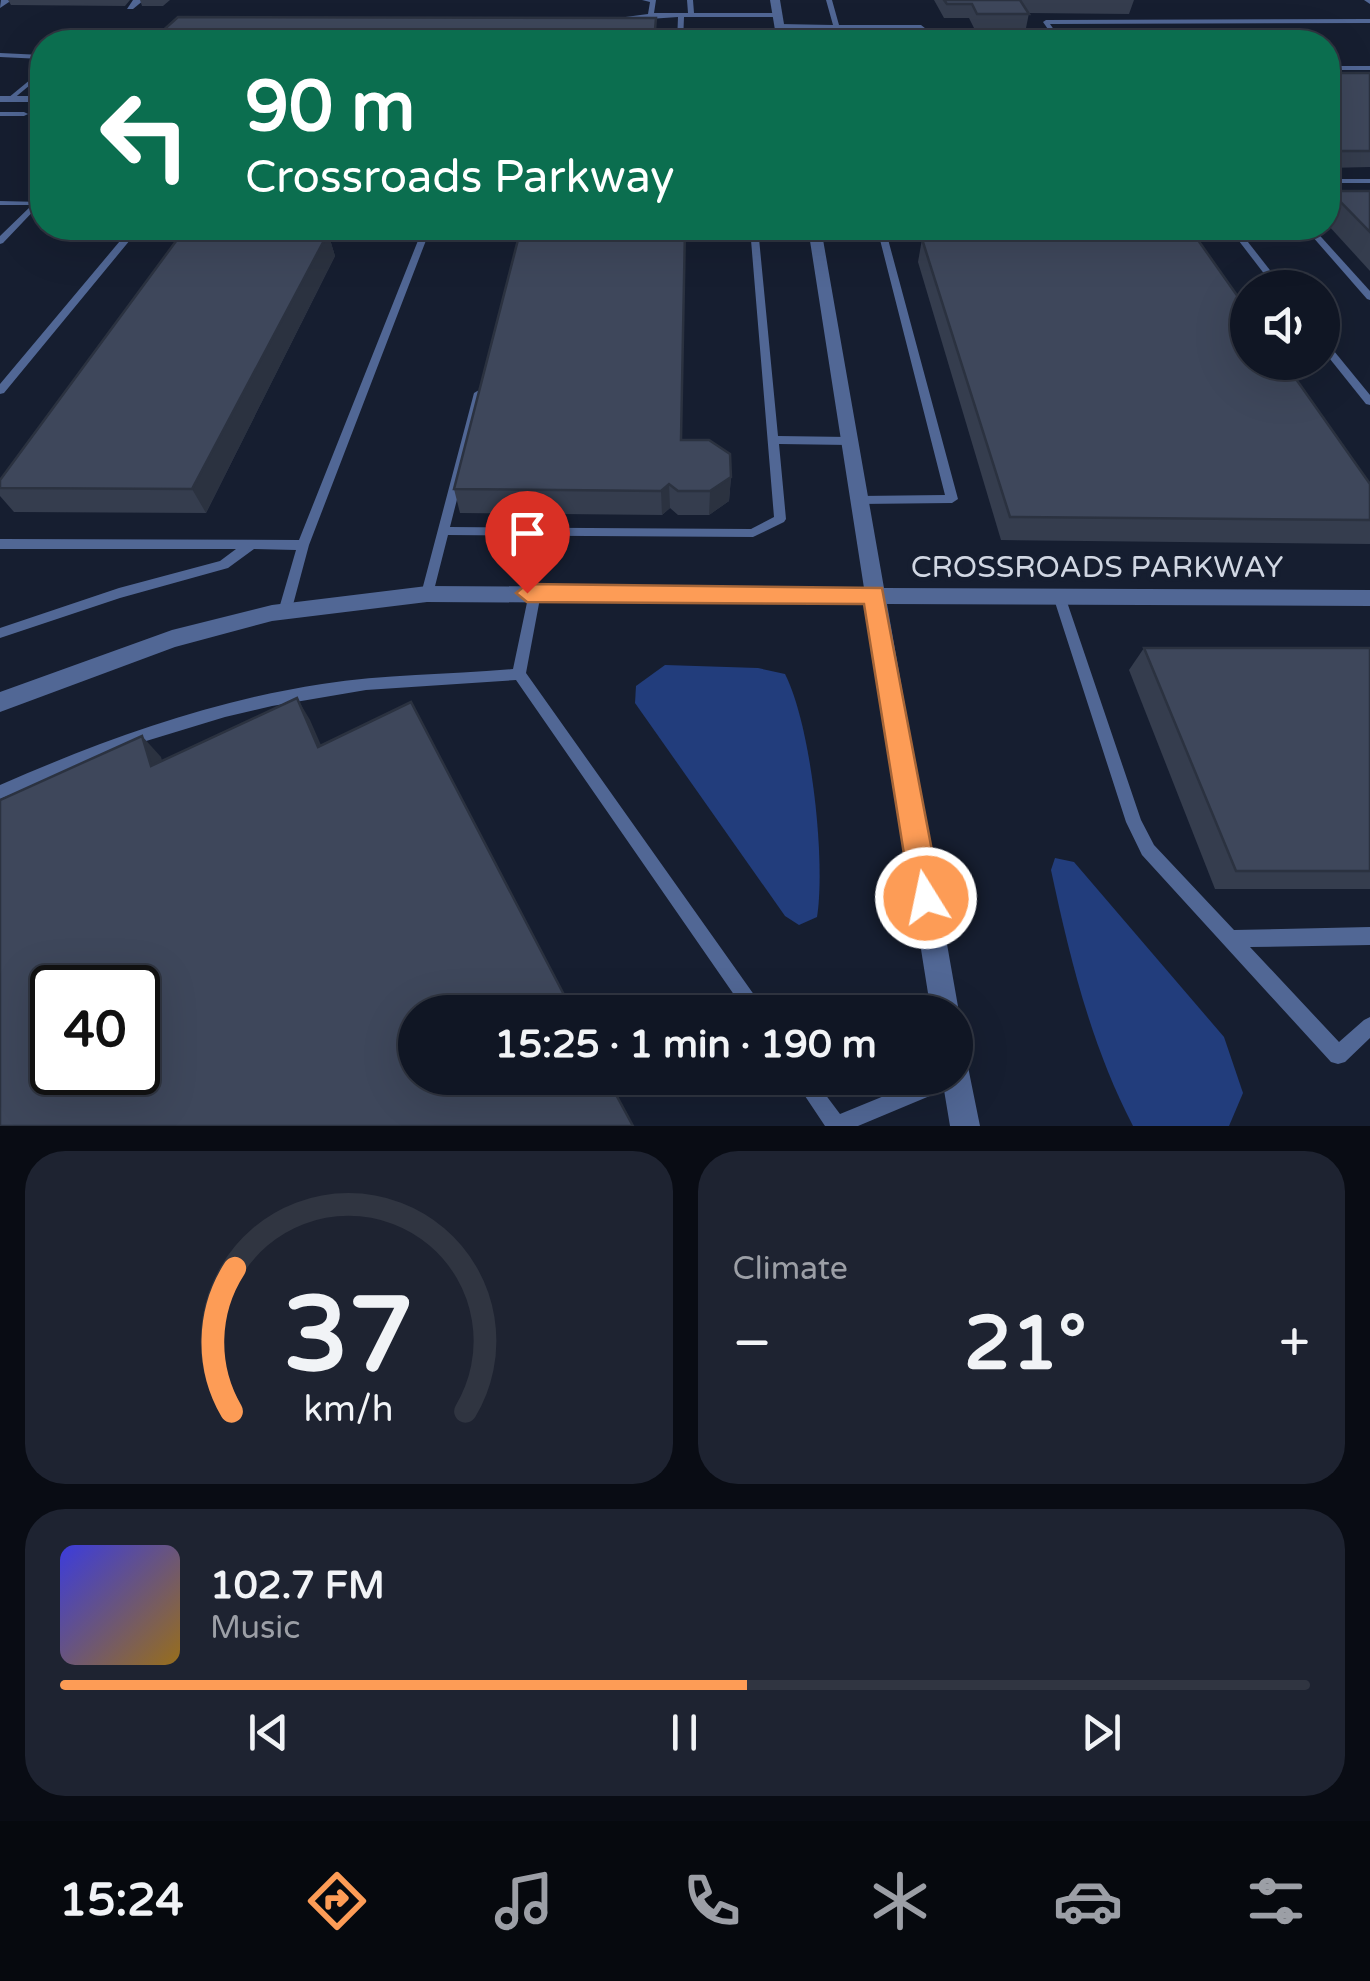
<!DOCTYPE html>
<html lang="en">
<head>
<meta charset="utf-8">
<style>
  body { margin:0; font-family:"Varela Round",sans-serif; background:#1e2331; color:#f1f3f6; height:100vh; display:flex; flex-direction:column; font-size:38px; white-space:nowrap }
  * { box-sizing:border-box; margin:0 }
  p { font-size:32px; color:#9c9fa6 }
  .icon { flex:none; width:55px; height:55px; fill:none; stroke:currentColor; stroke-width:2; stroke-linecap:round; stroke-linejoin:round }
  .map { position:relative; height:1126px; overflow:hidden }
  .drawer { display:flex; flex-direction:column; gap:25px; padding:25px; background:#090c14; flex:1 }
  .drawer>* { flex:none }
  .guide { position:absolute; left:30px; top:30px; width:1310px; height:210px; border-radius:40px; box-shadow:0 10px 40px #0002,0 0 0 2px #303541; background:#0b6e4f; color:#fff; overflow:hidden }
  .fabs { position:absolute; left:1230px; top:270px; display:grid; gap:20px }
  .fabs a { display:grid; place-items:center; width:110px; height:110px; border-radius:50%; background:#101624; box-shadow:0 10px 40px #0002,0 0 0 2px #303541; font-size:50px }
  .speed { position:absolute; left:30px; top:965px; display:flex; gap:20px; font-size:50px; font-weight:700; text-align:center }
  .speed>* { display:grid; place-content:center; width:130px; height:130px; border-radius:50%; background:#101624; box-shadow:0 10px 40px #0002,0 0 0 2px #303541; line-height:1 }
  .speed .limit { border:5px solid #111; border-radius:15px; background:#fff; color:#111 }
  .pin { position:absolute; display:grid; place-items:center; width:85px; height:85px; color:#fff; margin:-102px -42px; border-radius:50% 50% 50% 0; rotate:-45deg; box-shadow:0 0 10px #0007 }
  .pin .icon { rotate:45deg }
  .me { position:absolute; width:110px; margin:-55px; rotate:350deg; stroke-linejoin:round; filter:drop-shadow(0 0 8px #0008) }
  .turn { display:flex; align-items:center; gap:35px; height:210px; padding:0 50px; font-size:45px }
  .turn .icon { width:130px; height:130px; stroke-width:2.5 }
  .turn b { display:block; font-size:70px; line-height:85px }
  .big { font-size:75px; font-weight:800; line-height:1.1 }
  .drawer .widget { flex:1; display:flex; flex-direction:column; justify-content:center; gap:15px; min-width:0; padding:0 35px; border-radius:40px; background:#1e2331 }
  .drawer .dial { align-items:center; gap:0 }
  .dial svg { height:260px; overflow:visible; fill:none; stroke:#303541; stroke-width:7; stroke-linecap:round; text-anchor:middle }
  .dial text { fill:#f1f3f6; stroke:none }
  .song { display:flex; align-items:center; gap:30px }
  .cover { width:120px; height:120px; border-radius:15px; background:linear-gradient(135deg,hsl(240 70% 55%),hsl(40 70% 35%)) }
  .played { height:10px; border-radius:5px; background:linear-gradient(90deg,#fd9c56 55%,#303541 55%) }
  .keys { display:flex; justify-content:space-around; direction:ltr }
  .heat { display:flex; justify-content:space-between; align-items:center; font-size:55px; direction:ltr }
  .drawer .tiles { flex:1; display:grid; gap:25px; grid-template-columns:1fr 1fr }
  .widget:last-child { grid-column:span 2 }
  .trip { position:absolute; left:398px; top:995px; width:575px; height:100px; border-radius:50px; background:#101624; box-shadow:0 10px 40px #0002,0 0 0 2px #303541; font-weight:800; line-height:100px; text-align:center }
  .dock { display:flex; height:160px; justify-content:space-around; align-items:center; background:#06090e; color:#9c9fa6 }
  .dock .icon { width:70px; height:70px }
  .dock .current { color:#fd9c56 }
  .dock b { font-size:45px; color:#f1f3f6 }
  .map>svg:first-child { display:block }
  .water { fill:#223d7c }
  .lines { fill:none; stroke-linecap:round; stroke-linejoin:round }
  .service { fill:#516795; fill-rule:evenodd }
  .minor { fill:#516795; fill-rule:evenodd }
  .tertiary { fill:#516795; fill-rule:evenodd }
  .wall { fill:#353d4e }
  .shaded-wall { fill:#2b3240 }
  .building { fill:#3e475b; stroke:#2b3240; stroke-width:2.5; fill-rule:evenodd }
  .route { fill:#fd9c56; stroke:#a46538; stroke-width:2.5 }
  .labels { text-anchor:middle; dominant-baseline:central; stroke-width:10; stroke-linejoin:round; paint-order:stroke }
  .street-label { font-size:30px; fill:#d1d7e3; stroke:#161e30 }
</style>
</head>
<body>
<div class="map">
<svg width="1370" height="1126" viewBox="0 0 1370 1126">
  <rect width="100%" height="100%" fill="#161e30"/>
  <g class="water">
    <path d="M665 665 758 668 785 674C811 725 826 860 817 917L799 925 785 916 635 703 636 686Z"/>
    <path d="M1055 858 1074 862 1224 1037 1243 1093 1229 1126H1133C1091 1045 1070 959 1051 870Z"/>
  </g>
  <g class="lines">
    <g class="service">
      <polygon points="642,0 656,0 654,13 688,13 687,0 693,0 694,13 778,13 781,15 778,17 684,17 683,42 677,42 678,17 606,22 603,20 648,14 650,2"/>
      <polygon points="826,0 832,0 839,25 921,25 930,32 1050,32 1043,22 1046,20 1370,19 1370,23 1050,24 1057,34 1054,36 928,36 919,29 779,28 776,26 779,24 833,25"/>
      <polygon points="1364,0 1370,0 1370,4"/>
      <polygon points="0,53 42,55 42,59 0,57"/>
      <rect x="1328" y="66" width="42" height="4"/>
      <polygon points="42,70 42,75 12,100 8,100 8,98"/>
      <polygon points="0,112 24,112 28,114 24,116 0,116"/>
      <polygon points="39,151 42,151 42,163 34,157"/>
      <rect x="1328" y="179" width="42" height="4"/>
      <polygon points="0,201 42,202 3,243 0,244 0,236 32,205 0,205"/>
      <polygon points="426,228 430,230 309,545 290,616 280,616 278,612 296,550 254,549 228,568 120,598 0,638 0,628 119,588 220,561 236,549 0,549 0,539 299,540 421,233 135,234 4,393 0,394 0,384 130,229"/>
      <polygon points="750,228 758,228 778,436 849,437 855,441 849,445 779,444 786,519 784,522 753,537 448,535 433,594 432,598 422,598 421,594 474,393 479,390 484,393 450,527 751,529 774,517"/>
      <polygon points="877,228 885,228 958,499 952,503 859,504 853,500 859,496 945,495"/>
      <polygon points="1229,228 1237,228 1284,288 1275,288"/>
      <polygon points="1305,228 1313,228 1370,291 1370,300 1367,299"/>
      <polygon points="1322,339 1325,340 1370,395 1370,405 1366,404 1322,349"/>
      <path d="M535 588 540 589 541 593 526 673 762 1006 765 1012H746L516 680 366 690 272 706 225 717 133 745 0 799V785C103 740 210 701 322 684 385 674 449 675 513 669L529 593 530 589Z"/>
      <polygon points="1059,591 1064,592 1065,596 1141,820 1154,845 1234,930 1370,927 1370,945 1250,947 1339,1042 1364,1020 1370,1017 1370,1038 1345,1062 1338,1064 1331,1062 1142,855 1126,822 1053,596 1054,592"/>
      <polygon points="955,1071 958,1078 956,1085 858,1126 825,1126 793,1078 813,1078 840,1114 928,1078 955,1078"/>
    </g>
    <g class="minor">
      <polygon points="1,0 12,0 0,8"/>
      <polygon points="133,0 144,0 133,9 127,9"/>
      <rect x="0" y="96" width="42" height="6"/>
    </g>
    <g class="tertiary">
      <polygon points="770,0 780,0 787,42 777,42"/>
      <polygon points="808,228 821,228 884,588 1370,590 1370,606 887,604 959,1012 955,1022 955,1012 931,1012 866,604 427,602 272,621 175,647 0,712 0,692 172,630 272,605 427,586 864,588"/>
      <polygon points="955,1053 966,1057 980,1126 950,1126 942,1078 955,1078"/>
    </g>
  </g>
  <g class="wall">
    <polygon points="8,0 130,0 125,6 11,5"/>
    <polygon points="140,0 170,0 163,6 142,6"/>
    <polygon points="934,0 1134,0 1129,14 1029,13 1026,28 974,28 969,18 944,18"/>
    <polygon points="1328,73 1370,73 1370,167 1328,168"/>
    <polygon points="1330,191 1370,191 1370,271 1328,225 1328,195"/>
    <polygon points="328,233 335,256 206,513 14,512 0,496 0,480"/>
    <polygon points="922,239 1370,484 1370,544 1001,540 918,262"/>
    <polygon points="682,440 731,477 729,501 709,515 678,515 670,508 662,515 460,513 454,489"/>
    <polygon points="1144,648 1370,648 1370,889 1215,889 1129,670"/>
  </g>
  <g class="shaded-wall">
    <polygon points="328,233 335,256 206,513 192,489"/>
    <polygon points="731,477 729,501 709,515 710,491"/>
    <polygon points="669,484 670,508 662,515 661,491"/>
    <polygon points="297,698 310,720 331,768 318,747"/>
    <polygon points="142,736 161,757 170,787 151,766"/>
  </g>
  <g class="building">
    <polygon points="944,0 1020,0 1029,14 977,14 972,4 947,4"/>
    <polygon points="178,17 656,18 654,42 150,42"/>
    <rect x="1328" y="73" width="42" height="78"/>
    <polygon points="1330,191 1370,191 1370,232"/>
    <polygon points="521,228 685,228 681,440 709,440 730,454 731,477 710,491 678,491 669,484 661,491 454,489"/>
    <polygon points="182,233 328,233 192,489 0,488 0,480"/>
    <polygon points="922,239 1198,240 1248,311 1248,362 1284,362 1370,484 1370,520 1010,517"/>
    <polygon points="1144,648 1370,648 1370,871 1236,871"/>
    <path d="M297 698 318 747 411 702 573 1012H415V1078H607L633 1126H0V800L142 736 151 766ZM52 988H138V1072H52Z"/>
  </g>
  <polygon class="route" points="527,584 882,588 941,898 937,909 926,914 915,909 911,898 864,604 527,602 516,593"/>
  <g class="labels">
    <g class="street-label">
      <text x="1097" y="567">CROSSROADS PARKWAY</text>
    </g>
  </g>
</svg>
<div class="fabs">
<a><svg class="icon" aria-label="sound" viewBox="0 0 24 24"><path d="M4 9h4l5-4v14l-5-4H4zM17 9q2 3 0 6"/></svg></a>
</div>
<div class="speed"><div class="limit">40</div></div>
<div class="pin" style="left:527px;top:593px;background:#d93025"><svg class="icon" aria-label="arrive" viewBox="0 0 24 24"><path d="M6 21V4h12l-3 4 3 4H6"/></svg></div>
<svg class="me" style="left:926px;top:898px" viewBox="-20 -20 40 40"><circle r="17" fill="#fd9c56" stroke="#fff" stroke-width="3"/><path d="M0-11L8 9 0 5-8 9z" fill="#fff"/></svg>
<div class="trip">15:25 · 1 min · 190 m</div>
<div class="guide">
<div class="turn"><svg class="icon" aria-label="left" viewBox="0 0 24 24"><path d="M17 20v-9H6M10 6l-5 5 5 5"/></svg><div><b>90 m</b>Crossroads Parkway</div></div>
</div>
</div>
<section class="drawer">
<div class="tiles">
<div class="widget dial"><svg viewBox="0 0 100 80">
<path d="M14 69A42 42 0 1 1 86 69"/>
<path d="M14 69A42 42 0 0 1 15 25" stroke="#fd9c56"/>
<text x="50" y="56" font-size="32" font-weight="700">37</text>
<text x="50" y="72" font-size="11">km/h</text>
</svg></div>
<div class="widget"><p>Climate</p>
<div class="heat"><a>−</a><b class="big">21°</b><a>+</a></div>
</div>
<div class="widget">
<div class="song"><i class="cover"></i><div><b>102.7 FM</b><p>Music</p></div></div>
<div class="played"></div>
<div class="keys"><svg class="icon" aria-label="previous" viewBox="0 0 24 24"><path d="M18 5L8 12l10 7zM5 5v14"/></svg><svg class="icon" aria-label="pause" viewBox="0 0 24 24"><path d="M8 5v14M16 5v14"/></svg><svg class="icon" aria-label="next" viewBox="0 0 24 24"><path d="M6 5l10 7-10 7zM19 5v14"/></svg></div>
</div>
</div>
</section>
<nav class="dock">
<b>15:24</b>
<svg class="icon current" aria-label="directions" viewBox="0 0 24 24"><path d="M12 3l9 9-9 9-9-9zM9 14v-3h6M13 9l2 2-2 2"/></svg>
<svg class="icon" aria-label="music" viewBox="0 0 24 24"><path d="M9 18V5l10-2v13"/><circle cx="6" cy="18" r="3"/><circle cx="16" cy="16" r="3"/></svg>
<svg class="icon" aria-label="phone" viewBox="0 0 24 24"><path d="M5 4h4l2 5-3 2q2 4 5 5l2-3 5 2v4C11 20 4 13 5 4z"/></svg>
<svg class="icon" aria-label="climate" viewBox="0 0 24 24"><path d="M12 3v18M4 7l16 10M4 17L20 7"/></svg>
<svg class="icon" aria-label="car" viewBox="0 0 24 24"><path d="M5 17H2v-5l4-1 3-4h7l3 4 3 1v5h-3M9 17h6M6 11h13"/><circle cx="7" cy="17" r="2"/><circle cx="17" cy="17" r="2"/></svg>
<svg class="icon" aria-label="filters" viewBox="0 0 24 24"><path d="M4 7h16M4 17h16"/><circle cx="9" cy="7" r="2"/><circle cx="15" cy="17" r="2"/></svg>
</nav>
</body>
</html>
